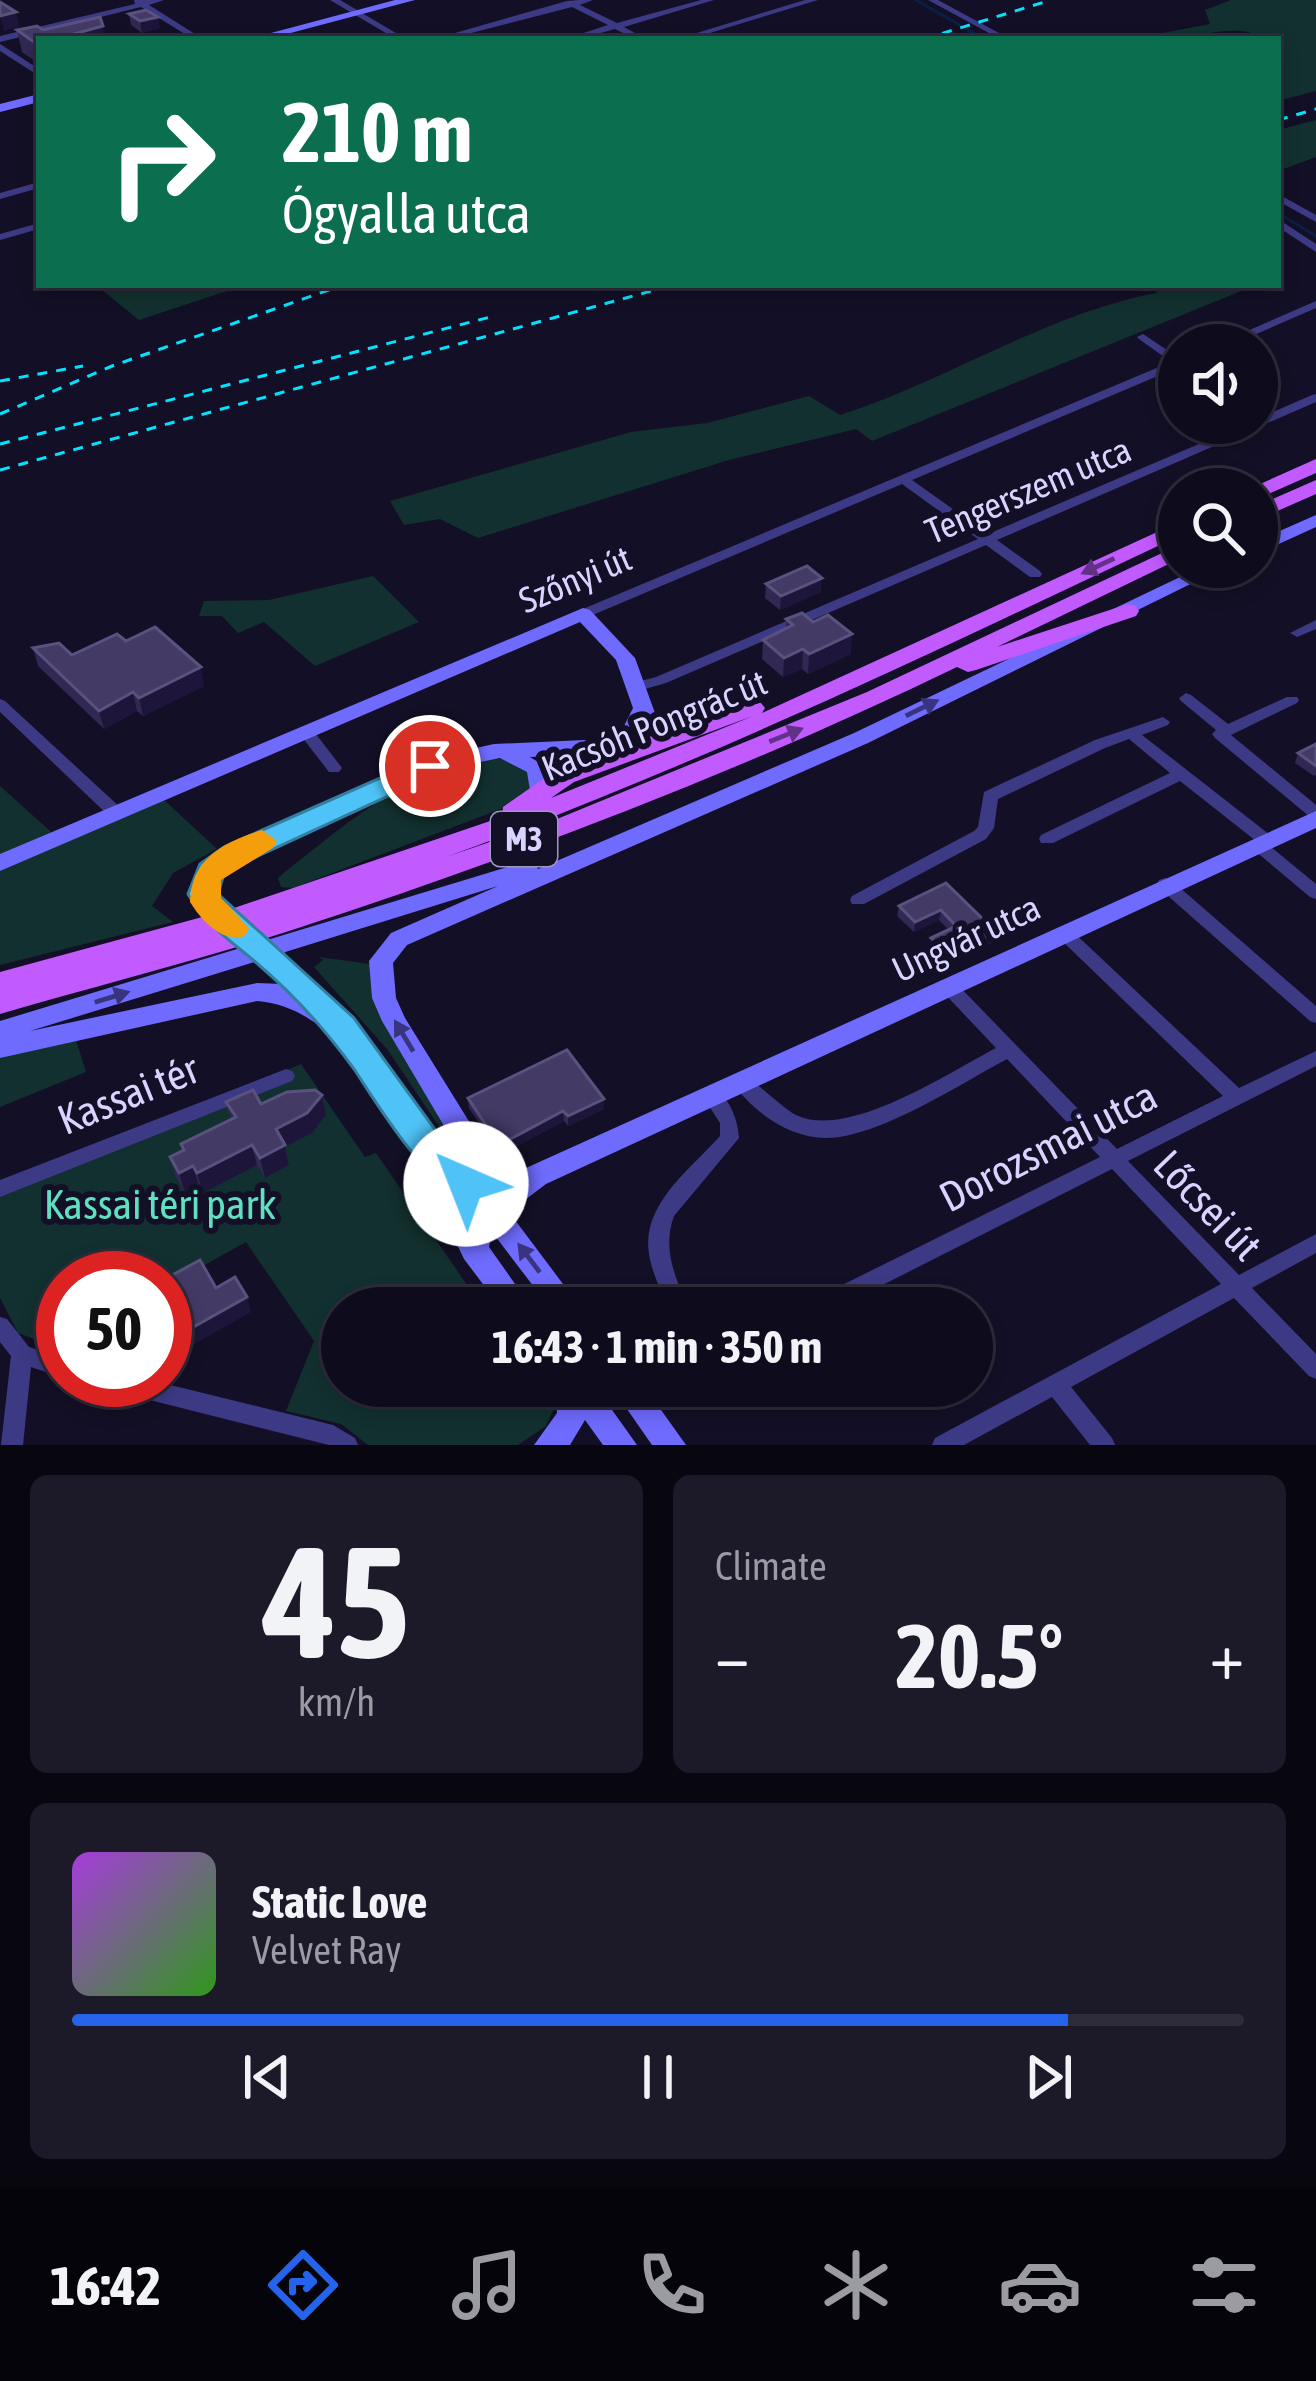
<!DOCTYPE html>
<html lang="en">
<head>
<meta charset="utf-8">
<style>
  body { margin:0; font-family:"Asap Condensed",sans-serif; background:#1c1929; color:#f1f3f6; height:100vh; display:flex; flex-direction:column; font-size:45px; white-space:nowrap }
  * { box-sizing:border-box; margin:0 }
  p { font-size:39px; color:#9b9ba3 }
  .icon { flex:none; width:66px; height:66px; fill:none; stroke:currentColor; stroke-width:2; stroke-linecap:round; stroke-linejoin:round }
  .map { position:relative; height:1445px; overflow:hidden }
  .panel { display:flex; flex-direction:column; gap:30px; padding:30px; background:#08060f; flex:1 }
  .panel>* { flex:none }
  .banner { position:absolute; left:36px; top:36px; width:1245px; height:252px; border-radius:0px; box-shadow:0 6px 18px #0003,0 0 0 3px #2e2b3b; background:#0b6e4f; color:#fff; overflow:hidden }
  .tools { position:absolute; left:1158px; top:324px; display:grid; gap:24px }
  .tools a { display:grid; place-items:center; width:120px; height:120px; border-radius:50%; background:#0e0b1c; box-shadow:0 6px 18px #0003,0 0 0 3px #2e2b3b; font-size:60px }
  .speed { position:absolute; left:36px; top:1251px; display:flex; gap:24px; font-size:60px; font-weight:700; text-align:center }
  .speed>* { display:grid; place-content:center; width:156px; height:156px; border-radius:50%; background:#0e0b1c; box-shadow:0 6px 18px #0003,0 0 0 3px #2e2b3b; line-height:1 }
  .speed .limit { border:18px solid #d22; background:#fff; color:#111 }
  .pin { position:absolute; display:grid; place-items:center; width:102px; height:102px; color:#fff; margin:-51px; border:6px solid #fff; border-radius:50%; box-shadow:0 3px 12px #0007 }
  .me { position:absolute; width:132px; margin:-66px; rotate:316deg; stroke-linejoin:round; filter:drop-shadow(0 0 9px #0008) }
  .turn { display:flex; align-items:center; gap:42px; height:252px; padding:0 48px; font-size:54px }
  .turn .icon { width:156px; height:156px; stroke-width:2.5 }
  .turn b { display:block; font-size:84px; line-height:102px }
  .big { font-size:90px; font-weight:700; line-height:1.1 }
  .panel .tile { flex:1; display:flex; flex-direction:column; justify-content:center; gap:18px; min-width:0; padding:0 42px; border-radius:18px; background:#1c1929 }
  .panel .dial { align-items:center; gap:0 }
  .dial b { font-size:156px; line-height:1 }
  .song { display:flex; align-items:center; gap:36px }
  .cover { width:144px; height:144px; border-radius:18px; background:linear-gradient(135deg,hsl(280 70% 55%),hsl(110 70% 35%)) }
  .played { height:12px; border-radius:6px; background:linear-gradient(90deg,#2563eb 85%,#2e2b3b 85%) }
  .keys { display:flex; justify-content:space-around; direction:ltr }
  .heat { display:flex; justify-content:space-between; align-items:center; font-size:66px; direction:ltr }
  .panel .tiles { flex:1; display:grid; gap:30px; grid-template-columns:1fr 1fr }
  .tile:last-child { grid-column:span 2 }
  .trip { position:absolute; left:321px; top:1287px; width:672px; height:120px; border-radius:60px; background:#0e0b1c; box-shadow:0 6px 18px #0003,0 0 0 3px #2e2b3b; font-weight:700; line-height:120px; text-align:center }
  .tabs { display:flex; height:192px; justify-content:space-around; align-items:center; background:#06040b; color:#9b9ba3 }
  .tabs .icon { width:84px; height:84px }
  .tabs .on { color:#2563eb }
  .tabs b { font-size:54px; color:#f1f3f6 }
  .map>svg:first-child { display:block }
  .green { fill:#12302f }
  .lines { fill:none; stroke-linecap:round; stroke-linejoin:round }
  .stream { stroke:#0a1f44; stroke-width:3 }
  .street { fill:#3d3a85; fill-rule:evenodd }
  .secondary { fill:#6f6bff; fill-rule:evenodd }
  .primary { fill:#c25bff; fill-rule:evenodd }
  .rail { stroke:#00e5ff; stroke-width:3; stroke-dasharray:10 9; stroke-linecap:butt }
  .secondary-bridge-far1 { stroke:#6f6bff; stroke-width:21 }
  .secondary-bridge { stroke:#6f6bff; stroke-width:27 }
  .wall { fill:#312854 }
  .shaded-wall { fill:#1d163a }
  .building { fill:#433a66; stroke:#5a527e; stroke-width:3 }
  .oneway { fill:#623188 }
  .oneway2 { fill:#38347d }
  .route { fill:#4fc3f7; stroke:#337fa1; stroke-width:3 }
  .slow { fill:#f59e0b }
  .labels { text-anchor:middle; dominant-baseline:central; stroke-width:12; stroke-linejoin:round; paint-order:stroke }
  .shield { fill:#130f26; stroke:#9e99be; stroke-width:3 }
  .shield-label { font-size:33px; font-weight:bold; fill:#d9d4ff }
  .street-label { font-size:36px; fill:#d9d4ff; stroke:#130f26 }
  .near-street-label { font-size:42px; fill:#d9d4ff; stroke:#130f26 }
  .near-park-label { font-size:42px; fill:#5fe0c0; stroke:#130f26 }
</style>
</head>
<body>
<div class="map">
<svg width="1316" height="1445" viewBox="0 0 1316 1445">
  <rect width="100%" height="100%" fill="#130f26"/>
  <g class="green">
    <path d="M1231 0H1316V91L1278 101V39C1263 39 1253 31 1240 31 1207 29 1175 45 1142 37L1210 24 1205 10Z"/>
    <polygon points="1316,120 1316,157 1278,171 1278,130"/>
    <polygon points="96,285 219,285 227,291 139,320"/>
    <path d="M1162 285H1256L872 441 856 429 729 460 478 538 440 519 404 525 390 501 631 432 707 423 809 396 840 415C947 381 1045 314 1156 293Z"/>
    <polygon points="373,576 419,622 315,666 264,622 238,633 222,616 199,616 204,601 269,600"/>
    <path d="M503 759 523 764 538 782 522 801 293 888 281 887 278 878 286 871C348 823 419 758 503 759Z"/>
    <polygon points="0,786 59,839 163,799 217,849 173,873 152,906 173,922 0,965"/>
    <polygon points="319,957 370,964 375,1003 474,1171 467,1168 387,1049 314,967 323,960"/>
    <polygon points="76,1040 86,1072 0,1107 0,1056"/>
    <polygon points="301,1064 365,1157 376,1153 483,1308 342,1308 342,1386 540,1386 555,1406 546,1426 518,1445 368,1445 341,1424 286,1411 314,1341 246,1242 165,1287 165,1278 63,1278 63,1350 18,1333 0,1298 0,1190"/>
  </g>
  <g class="lines">
    <g class="stream">
      <polyline points="916,0 984,39"/>
      <polyline points="1278,213 1316,236"/>
    </g>
    <g class="street">
      <polygon points="134,0 164,0 149,5 203,39 193,39 141,7 0,42 0,36 135,4"/>
      <polygon points="330,0 340,0 406,39 396,39"/>
      <polygon points="579,0 593,0 580,5 617,23 701,0 714,0 624,27 646,39 635,39 615,29 579,39 565,39 608,25 572,7 448,39 434,39 567,1"/>
      <polygon points="805,0 818,0 690,39 677,39"/>
      <polygon points="928,0 938,0 1010,39 1000,39"/>
      <polygon points="0,44 39,69 39,76 0,51"/>
      <polygon points="39,182 39,188 0,199 0,193"/>
      <polygon points="1278,194 1316,215 1316,222 1278,201"/>
      <polygon points="1278,219 1316,244 1316,252 1278,227"/>
      <polygon points="39,223 39,229 0,240 0,234"/>
      <polygon points="1316,301 1316,308 1231,345 1215,345"/>
      <polygon points="1143,334 1179,358 1179,367 912,480 988,534 1248,423 1257,423 1257,419 1312,395 1316,394 1316,402 997,540 1040,571 1042,574 1040,577 1030,577 986,545 666,683 638,691 633,689 631,686 633,683 656,677 978,539 902,484 588,617 583,618 576,614 578,611 1171,362 1139,339 1137,337"/>
      <polygon points="1316,620 1316,629 1297,637 1290,633"/>
      <polygon points="1186,693 1191,695 1228,724 1287,697 1297,697 1299,700 1297,703 1231,735 1316,805 1316,818 1310,817 1215,738 1212,734 1216,730 1181,701 1179,698"/>
      <polygon points="0,699 5,701 123,810 125,814 123,818 111,818 0,712"/>
      <polygon points="1163,717 1170,722 1168,725 1142,735 1274,838 1276,842 1271,847 1316,884 1316,899 1310,897 1254,850 1252,846 1256,841 1180,781 1053,843 1041,843 1039,839 1041,835 1170,773 1129,739 1105,748 998,799 994,828 986,839 864,904 852,904 850,900 852,896 974,831 978,827 984,792 1095,740"/>
      <polygon points="307,728 312,729 339,764 342,768 339,772 329,772 302,737 299,733"/>
      <polygon points="1165,878 1171,880 1316,1006 1316,1023 1310,1021 1159,888 1157,884 1159,880"/>
      <path d="M1063 926 1069 928 1239 1088 1316 1051V1066L1128 1161 1239 1275 1316 1234V1253L1252 1288 1316 1354V1379L1309 1376 1234 1298 1071 1387 1112 1438 1115 1445H1090L1052 1397 964 1445H932L935 1438 1221 1284 1112 1169 837 1308H807L810 1301 1100 1157 1007 1059C960 1084 878 1138 826 1138 789 1138 752 1111 732 1082L734 1077C737 1076 741 1075 743 1075 751 1077 782 1108 796 1115 848 1140 948 1073 996 1048L942 991 939 986 942 981 948 979 954 981 1117 1149 1223 1096 1057 936 1055 932 1057 928Z"/>
      <polygon points="286,1069 292,1071 295,1076 292,1081 0,1197 0,1180"/>
      <path d="M711 1087C729 1096 738 1119 739 1138L674 1216C662 1249 675 1278 689 1308H669C661 1291 652 1273 649 1254 641 1204 691 1169 720 1136V1123L702 1095 704 1090Z"/>
      <polygon points="0,1317 7,1319 29,1347 63,1358 63,1378 31,1367 23,1445 1,1445 11,1356 0,1342"/>
      <polygon points="99,1380 150,1380 333,1425 355,1438 358,1445 329,1445 110,1390 102,1387"/>
    </g>
    <g class="secondary">
      <polygon points="395,0 415,0 268,39 248,39"/>
      <polygon points="39,94 39,102 0,112 0,104"/>
      <polygon points="1316,515 1316,527 1257,554 1257,541"/>
      <path d="M1201 567H1225L868 743 407 945 393 963 396 998 405 1018 496 1165 502 1186 526 1168 1316 811V828L546 1184 509 1212 581 1308H550L492 1232 489 1247 532 1308H501L464 1259 426 1180 429 1175C387 1111 343 1008 257 1001L0 1058V1021L527 861 535 863 538 869 854 733ZM498 886 391 933 369 961 372 998 382 1021 473 1175 475 1191 460 1177 375 1050 344 1013 336 1009 282 953ZM261 960 282 984 257 983 30 1031Z"/>
      <path d="M583 608 590 610 635 658 655 713 669 721 696 723 700 728 696 733 665 735 645 726C627 765 567 755 530 757L548 768 552 790 541 797 530 790 527 772 500 758 436 771 243 860 220 875 211 900H195L191 894 202 865 227 848 422 760 494 744 607 739 622 730 633 708 616 660 580 622 0 871V854Z"/>
      <polygon points="556,1386 595,1386 637,1445 603,1445 585,1420 570,1445 534,1445 557,1413"/>
      <polygon points="611,1386 644,1386 686,1445 652,1445"/>
    </g>
    <g class="primary">
      <polygon points="1316,459 1316,473 1264,496 1257,498 1257,489 1249,489"/>
      <polygon points="1316,480 1316,494 1257,520 1257,506"/>
      <path d="M1179 522V536C937 650 698 766 446 857L557 819 867 692 1179 545V559L997 647 1128 604 1136 606 1139 611 1136 616 976 670 968 672 957 667C742 771 516 857 289 931 194 961 96 986 0 1014V972L228 910 502 817 503 807 556 770 745 703H761L765 708 762 713ZM753 716 551 798 574 782Z"/>
    </g>
    <g class="rail">
      <polyline points="924,39 1051,0"/>
      <polyline points="1278,120 1316,109"/>
      <polyline points="0,381 83,366"/>
      <polyline points="0,414 112,366 343,285"/>
      <polyline points="0,444 494,316"/>
      <polyline points="0,470 673,285"/>
    </g>
    <polyline class="secondary-bridge-far1" points="203,894 213,910 253,943"/>
    <polyline class="secondary-bridge" points="250,940 273,959"/>
  </g>
  <g class="wall">
    <polygon points="129,14 160,28 142,33 131,25"/>
    <polygon points="100,17 105,39 39,39 39,64 22,52 17,30 43,30"/>
    <polygon points="766,584 821,592 780,610 765,598"/>
    <polygon points="786,619 851,654 808,674 802,669 783,677 762,659 763,640 786,629"/>
    <polygon points="126,641 204,686 143,716 137,711 104,729 38,666 33,648 72,655"/>
    <polygon points="1316,744 1316,775 1314,776 1295,763 1298,753"/>
    <polygon points="946,883 994,942 948,966 929,949 931,938 949,930 939,920 914,932 897,916 899,906"/>
    <polygon points="322,1095 326,1115 312,1133 285,1147 289,1165 265,1178 257,1165 203,1193 199,1186 185,1193 176,1177 170,1157 183,1150 181,1144 231,1119 226,1102 261,1104"/>
    <polygon points="468,1098 604,1099 604,1109 568,1126 564,1121 500,1155 469,1108"/>
  </g>
  <g class="shaded-wall">
    <polygon points="16,12 19,27 4,31 0,16"/>
    <polygon points="158,17 160,28 142,33 140,21"/>
    <polygon points="103,26 105,39 56,39"/>
    <polygon points="822,578 821,592 780,610 781,596"/>
    <polygon points="852,634 851,654 808,674 809,654"/>
    <polygon points="803,649 802,669 783,677 784,658"/>
    <polygon points="201,667 204,686 143,716 139,698"/>
    <polygon points="133,692 137,711 104,729 99,711"/>
    <polygon points="941,910 939,920 914,932 915,922"/>
    <polygon points="996,932 994,942 948,966 950,956"/>
    <polygon points="322,1095 326,1115 312,1133 285,1147 289,1165 265,1178 260,1158 276,1129"/>
    <polygon points="604,1099 604,1109 568,1126 568,1116"/>
    <polygon points="563,1111 564,1121 500,1155 499,1145"/>
    <polygon points="252,1145 257,1165 203,1193 197,1173"/>
    <polygon points="193,1166 199,1186 185,1193 179,1173"/>
    <polygon points="247,1297 251,1312 166,1360 165,1343"/>
  </g>
  <g class="building">
    <polygon points="0,2 16,12 0,16"/>
    <polygon points="146,10 158,17 140,21 129,14"/>
    <polygon points="100,17 103,26 56,39 39,39 39,44 37,44 17,30 37,26 43,30"/>
    <polygon points="807,566 822,578 781,596 766,584"/>
    <polygon points="802,613 813,622 828,615 852,634 809,654 803,649 784,658 763,640 793,625 786,619"/>
    <polygon points="155,627 201,667 139,698 133,692 99,711 33,648 59,643 72,655 117,634 126,641"/>
    <polygon points="1316,744 1316,766 1298,753"/>
    <polygon points="946,883 996,932 950,956 931,938 956,926 941,910 915,922 899,906"/>
    <polygon points="567,1050 604,1099 568,1116 563,1111 499,1145 468,1098"/>
    <polygon points="253,1090 261,1104 287,1092 315,1090 322,1095 307,1113 276,1129 285,1145 260,1158 252,1145 197,1173 193,1166 179,1173 170,1157 184,1150 181,1144 236,1117 226,1102"/>
    <polygon points="200,1260 216,1288 235,1277 247,1297 165,1343 165,1279"/>
  </g>
  <defs><path id="oneway-solid" d="M-6-.8H1V-3.2L6.5 0L1 3.2V.8H-6Z" transform="scale(3)"/></defs>
  <g class="oneway">
    <use href="#oneway-solid" transform="translate(1098 566) rotate(155)"/>
    <use href="#oneway-solid" transform="translate(786 735) rotate(-22)"/>
  </g>
  <g class="oneway2">
    <use href="#oneway-solid" transform="translate(922 708) rotate(-26)"/>
    <use href="#oneway-solid" transform="translate(112 997) rotate(-17)"/>
    <use href="#oneway-solid" transform="translate(404 1036) rotate(-121)"/>
    <use href="#oneway-solid" transform="translate(529 1258) rotate(-127)"/>
  </g>
  <path class="route" d="M430 756 440 759 444 766 440 772 245 862 223 877 218 894 354 1018 436 1131 484 1184 478 1195C439 1209 375 1100 354 1069 327 1032 295 996 260 966 233 942 206 926 188 894L200 864 224 847Z"/>
  <path class="slow" d="M262 830 277 841 273 848 221 880V898L249 928 245 936C222 943 202 921 190 902 191 859 223 842 262 830Z"/>
  <g class="labels">
    <rect class="shield" x="491" y="812" width="66" height="54" rx="9"/>
    <g class="shield-label">
      <text x="524" y="839">M3</text>
    </g>
    <g class="street-label">
      <text transform="translate(1028 490) rotate(-23)">Tengerszem utca</text>
      <text transform="translate(575 579) rotate(-23)">Szőnyi út</text>
      <text transform="translate(654 725) rotate(-22)">Kacsóh Pongrác út</text>
      <text transform="translate(966 938) rotate(-25)">Ungvár utca</text>
    </g>
    <g class="near-street-label">
      <text transform="translate(128 1094) rotate(-22)">Kassai tér</text>
      <text transform="translate(1048 1146) rotate(-27)">Dorozsmai utca</text>
      <text transform="translate(1208 1205) rotate(46)">Lőcsei út</text>
    </g>
    <g class="near-park-label">
      <text x="160" y="1204">Kassai téri park</text>
    </g>
  </g>
</svg>
<div class="tools">
<a><svg class="icon" aria-label="sound" viewBox="0 0 24 24"><path d="M4 9h4l5-4v14l-5-4H4zM17 9q2 3 0 6"/></svg></a>
<a><svg class="icon" aria-label="search" viewBox="0 0 24 24"><circle cx="10" cy="10" r="6"/><path d="M15 15l6 6"/></svg></a>
</div>
<div class="speed"><div class="limit">50</div></div>
<div class="pin" style="left:430px;top:766px;background:#d93025"><svg class="icon" aria-label="arrive" viewBox="0 0 24 24"><path d="M6 21V4h12l-3 4 3 4H6"/></svg></div>
<svg class="me" style="left:466px;top:1184px" viewBox="-20 -20 40 40"><circle r="19" fill="#fff"/><path d="M0-13L10 11 0 6-10 11z" fill="#4fc3f7"/></svg>
<div class="trip">16:43 · 1 min · 350 m</div>
<div class="banner">
<div class="turn"><svg class="icon" aria-label="right" viewBox="0 0 24 24"><path d="M7 20v-9h11M14 6l5 5-5 5"/></svg><div><b>210 m</b>Ógyalla utca</div></div>
</div>
</div>
<section class="panel">
<div class="tiles">
<div class="tile dial"><b>45</b><p>km/h</p></div>
<div class="tile"><p>Climate</p>
<div class="heat"><a>−</a><b class="big">20.5°</b><a>+</a></div>
</div>
<div class="tile">
<div class="song"><i class="cover"></i><div><b>Static Love</b><p>Velvet Ray</p></div></div>
<div class="played"></div>
<div class="keys"><svg class="icon" aria-label="previous" viewBox="0 0 24 24"><path d="M18 5L8 12l10 7zM5 5v14"/></svg><svg class="icon" aria-label="pause" viewBox="0 0 24 24"><path d="M8 5v14M16 5v14"/></svg><svg class="icon" aria-label="next" viewBox="0 0 24 24"><path d="M6 5l10 7-10 7zM19 5v14"/></svg></div>
</div>
</div>
</section>
<nav class="tabs">
<b>16:42</b>
<svg class="icon on" aria-label="directions" viewBox="0 0 24 24"><path d="M12 3l9 9-9 9-9-9zM9 14v-3h6M13 9l2 2-2 2"/></svg>
<svg class="icon" aria-label="music" viewBox="0 0 24 24"><path d="M9 18V5l10-2v13"/><circle cx="6" cy="18" r="3"/><circle cx="16" cy="16" r="3"/></svg>
<svg class="icon" aria-label="phone" viewBox="0 0 24 24"><path d="M5 4h4l2 5-3 2q2 4 5 5l2-3 5 2v4C11 20 4 13 5 4z"/></svg>
<svg class="icon" aria-label="climate" viewBox="0 0 24 24"><path d="M12 3v18M4 7l16 10M4 17L20 7"/></svg>
<svg class="icon" aria-label="car" viewBox="0 0 24 24"><path d="M5 17H2v-5l4-1 3-4h7l3 4 3 1v5h-3M9 17h6M6 11h13"/><circle cx="7" cy="17" r="2"/><circle cx="17" cy="17" r="2"/></svg>
<svg class="icon" aria-label="filters" viewBox="0 0 24 24"><path d="M4 7h16M4 17h16"/><circle cx="9" cy="7" r="2"/><circle cx="15" cy="17" r="2"/></svg>
</nav>
</body>
</html>
